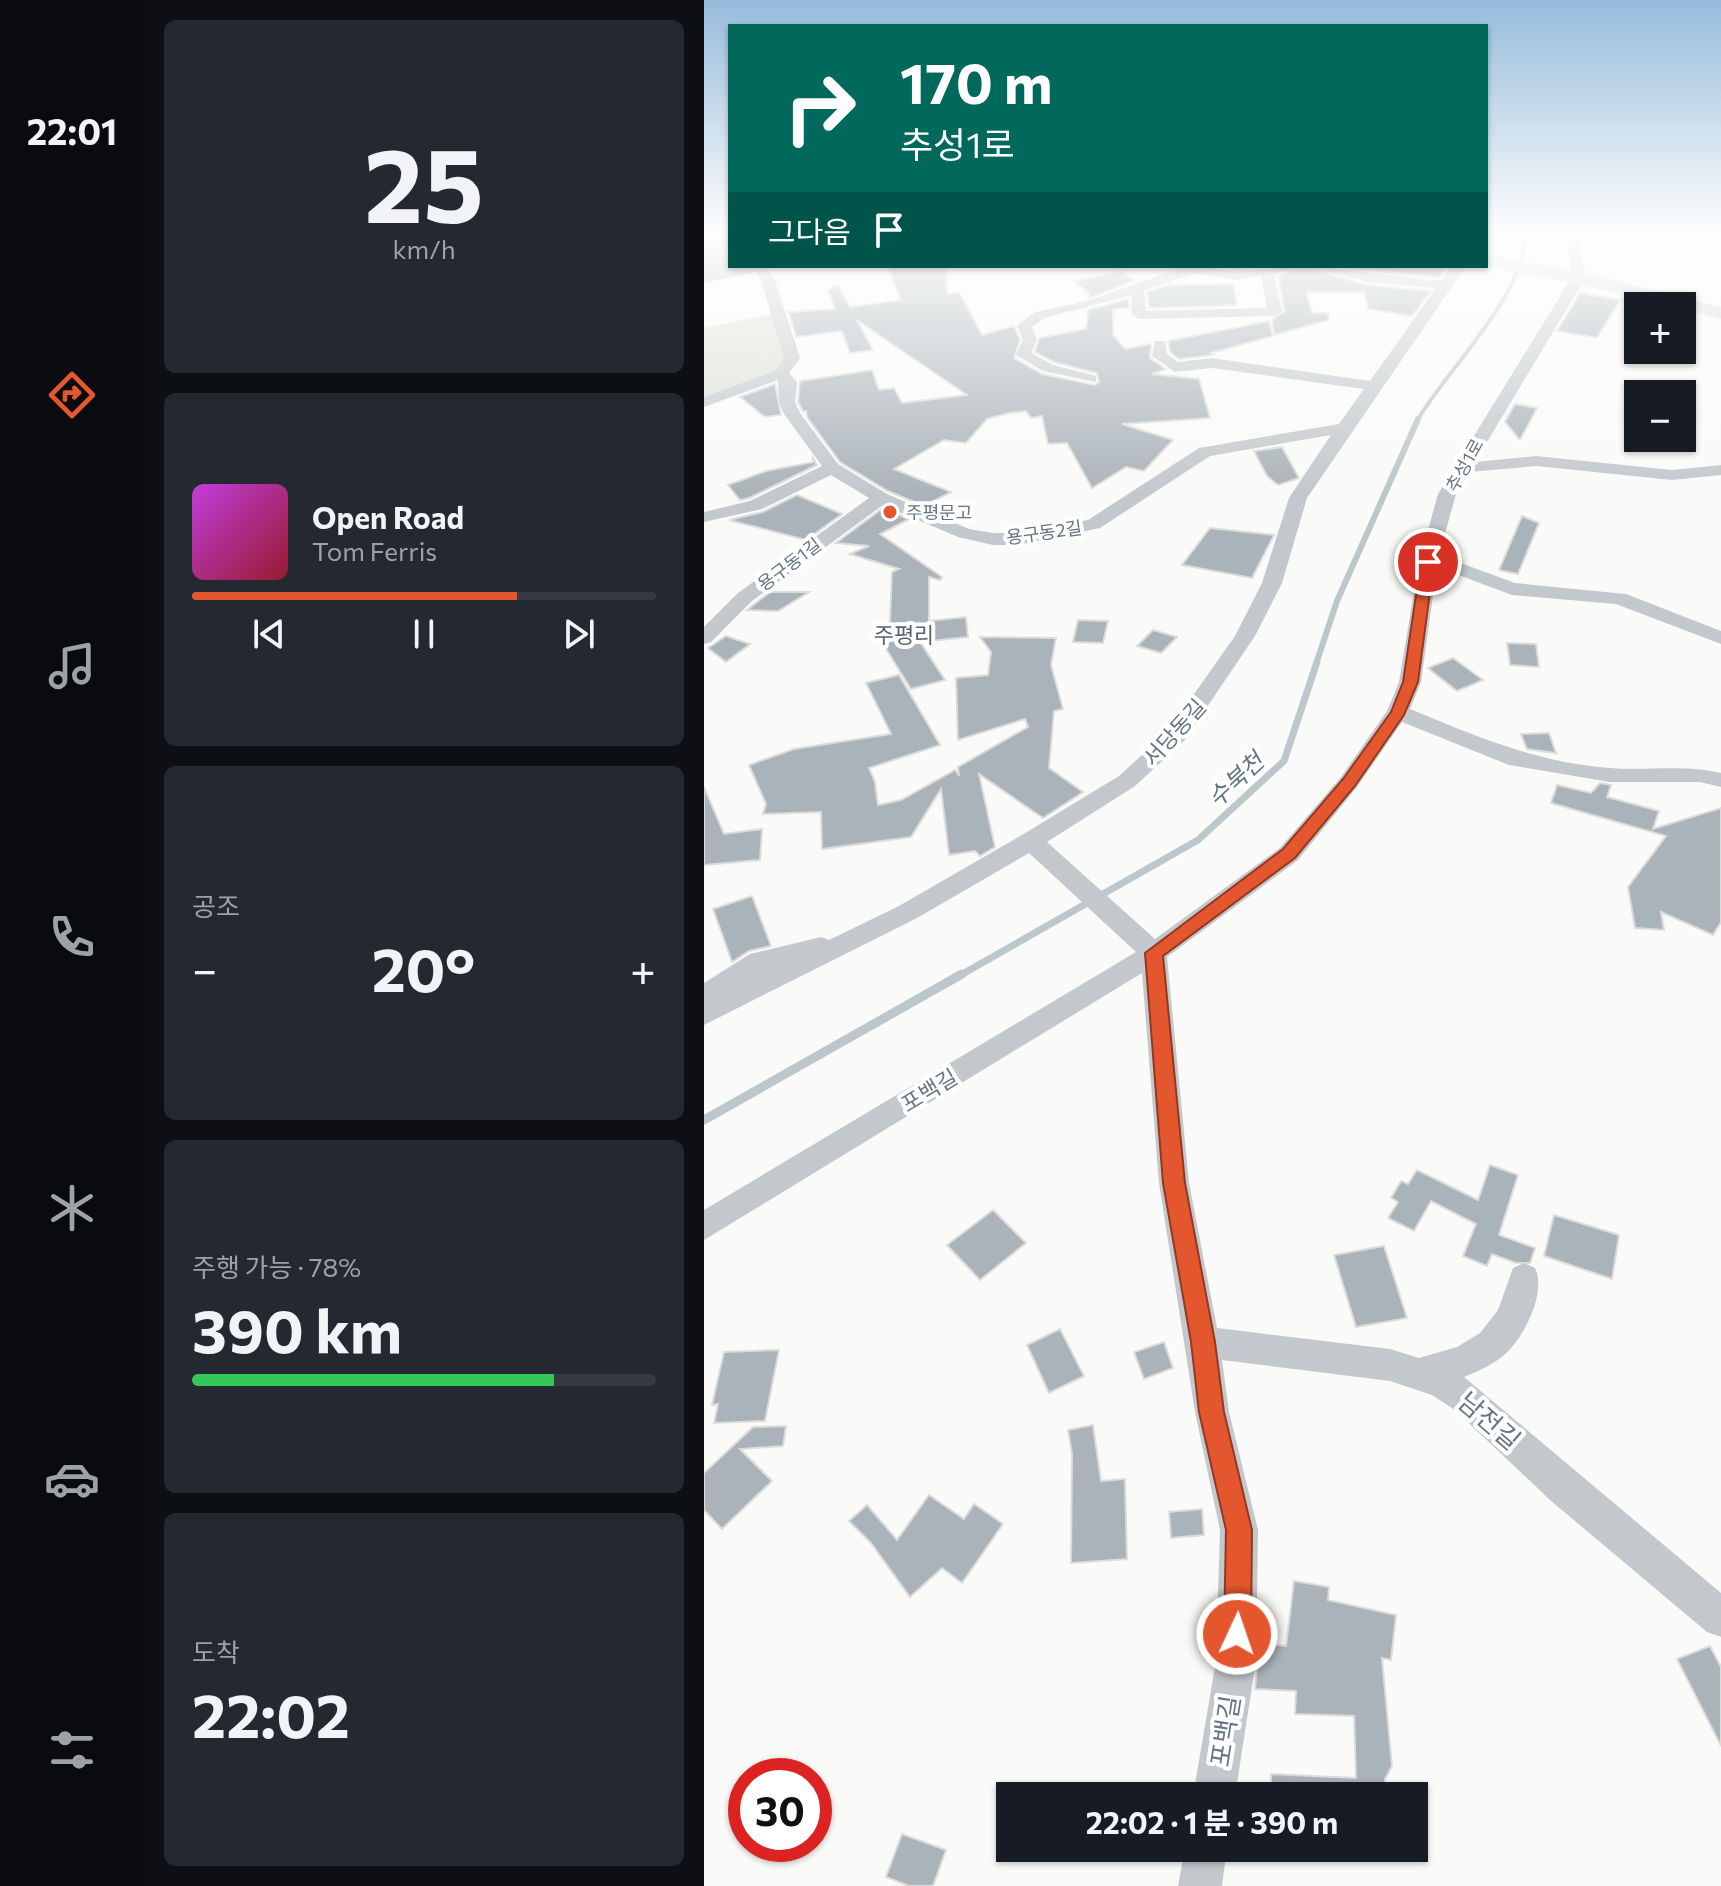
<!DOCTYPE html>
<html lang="ko">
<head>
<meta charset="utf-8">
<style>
  body { margin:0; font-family:Commissioner,"Noto Sans KR",sans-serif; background:#242831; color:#f1f3f6; height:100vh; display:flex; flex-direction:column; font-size:30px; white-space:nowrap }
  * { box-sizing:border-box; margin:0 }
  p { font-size:26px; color:#9ea1a6 }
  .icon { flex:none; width:44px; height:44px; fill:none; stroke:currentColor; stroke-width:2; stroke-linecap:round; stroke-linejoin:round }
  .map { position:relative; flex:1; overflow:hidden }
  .drawer { display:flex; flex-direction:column; gap:20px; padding:20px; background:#0d0f14; width:560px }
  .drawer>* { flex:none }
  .top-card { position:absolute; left:24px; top:24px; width:760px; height:244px; border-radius:0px; box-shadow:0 2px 6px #0004; background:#00695c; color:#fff; overflow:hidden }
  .controls { position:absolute; left:920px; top:292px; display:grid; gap:16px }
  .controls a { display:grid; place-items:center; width:72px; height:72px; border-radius:0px; background:#171b24; box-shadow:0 2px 6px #0004; font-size:40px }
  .speed { position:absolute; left:24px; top:1758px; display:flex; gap:16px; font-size:40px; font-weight:700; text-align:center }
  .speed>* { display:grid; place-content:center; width:104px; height:104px; border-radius:50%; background:#171b24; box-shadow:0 2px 6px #0004; line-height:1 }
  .speed .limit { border:12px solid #d22; background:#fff; color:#111 }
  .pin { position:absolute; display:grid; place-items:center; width:68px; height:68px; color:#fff; margin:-34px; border:4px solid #fff; border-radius:50%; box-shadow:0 2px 8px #0007 }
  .me { position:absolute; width:88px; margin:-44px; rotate:3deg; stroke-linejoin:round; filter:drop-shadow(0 0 6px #0008) }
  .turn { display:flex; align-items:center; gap:28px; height:168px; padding:0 40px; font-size:36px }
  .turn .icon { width:104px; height:104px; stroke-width:2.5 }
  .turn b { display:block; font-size:56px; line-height:68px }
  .then { display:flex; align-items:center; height:76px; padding:0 40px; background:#0003; gap:16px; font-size:30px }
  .big { font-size:60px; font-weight:700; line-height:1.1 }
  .drawer .card { flex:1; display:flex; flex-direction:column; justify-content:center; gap:12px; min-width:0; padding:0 28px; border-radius:12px; background:#242831 }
  .drawer .dial { align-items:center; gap:0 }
  .dial b { font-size:104px; line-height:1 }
  .song { display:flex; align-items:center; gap:24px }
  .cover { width:96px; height:96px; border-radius:12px; background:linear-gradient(135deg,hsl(290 70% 55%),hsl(350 70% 35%)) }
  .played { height:8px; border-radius:4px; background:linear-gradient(90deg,#e4572e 70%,#363941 70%) }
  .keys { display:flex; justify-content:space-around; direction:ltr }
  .heat { display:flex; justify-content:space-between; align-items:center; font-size:44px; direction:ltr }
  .charge { height:12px; border-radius:6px; background:linear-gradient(90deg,#34c759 78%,#363941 0) }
  .trip { position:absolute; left:292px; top:1782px; width:432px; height:80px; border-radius:0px; background:#171b24; box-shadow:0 2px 6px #0004; font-weight:700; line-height:80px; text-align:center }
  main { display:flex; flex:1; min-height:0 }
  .tab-bar { display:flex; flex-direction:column; width:144px; justify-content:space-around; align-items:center; background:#090b0e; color:#9ea1a6 }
  .tab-bar .icon { width:56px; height:56px }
  .tab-bar .selected { color:#e4572e }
  .tab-bar b { font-size:36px; color:#f1f3f6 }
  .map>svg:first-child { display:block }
  .green { fill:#dadfd7 }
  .water { fill:#bbc7cb }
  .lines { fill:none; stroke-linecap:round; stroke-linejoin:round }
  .stream-far3 { stroke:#bbc7cb; stroke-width:4 }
  .stream-far2 { stroke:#bbc7cb; stroke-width:6 }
  .stream-far1 { stroke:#bbc7cb; stroke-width:7 }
  .stream { stroke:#bbc7cb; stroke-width:9 }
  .building { fill:#aab3b9; stroke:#dcdcda; stroke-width:2 }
  .street { fill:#c3c8cc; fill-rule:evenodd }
  .secondary { fill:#d6dbdf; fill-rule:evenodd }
  .route { fill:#e4572e; stroke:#94391e; stroke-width:2 }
  .poi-dot { fill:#e4572e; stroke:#fff; stroke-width:3 }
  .labels { text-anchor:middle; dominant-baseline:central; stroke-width:8; stroke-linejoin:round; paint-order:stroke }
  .far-street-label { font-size:18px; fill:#657683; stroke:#fff }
  .far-poi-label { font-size:18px; fill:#657683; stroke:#fff; text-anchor:start }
  .far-quarter-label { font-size:22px; fill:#57646e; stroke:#fff }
  .street-label { font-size:22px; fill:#657683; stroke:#fff }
  .water-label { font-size:24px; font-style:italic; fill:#60757c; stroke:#fff }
  .near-street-label { font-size:26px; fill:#657683; stroke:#fff }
</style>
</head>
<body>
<main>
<nav class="tab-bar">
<b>22:01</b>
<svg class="icon selected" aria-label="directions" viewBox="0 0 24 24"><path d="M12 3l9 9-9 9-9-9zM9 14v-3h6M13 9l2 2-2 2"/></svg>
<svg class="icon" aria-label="music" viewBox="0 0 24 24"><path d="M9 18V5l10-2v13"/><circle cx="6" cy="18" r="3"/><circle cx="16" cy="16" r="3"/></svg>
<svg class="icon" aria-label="phone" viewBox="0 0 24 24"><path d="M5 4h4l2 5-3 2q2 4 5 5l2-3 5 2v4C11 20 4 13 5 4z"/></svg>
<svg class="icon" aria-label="climate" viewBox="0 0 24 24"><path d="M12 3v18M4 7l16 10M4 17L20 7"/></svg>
<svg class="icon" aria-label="car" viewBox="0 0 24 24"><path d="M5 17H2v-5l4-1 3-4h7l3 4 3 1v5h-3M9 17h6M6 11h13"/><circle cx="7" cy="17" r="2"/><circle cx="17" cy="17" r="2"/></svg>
<svg class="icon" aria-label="filters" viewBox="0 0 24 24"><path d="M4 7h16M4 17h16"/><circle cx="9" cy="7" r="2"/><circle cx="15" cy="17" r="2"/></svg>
</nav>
<section class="drawer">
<div class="card dial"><b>25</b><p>km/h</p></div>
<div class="card">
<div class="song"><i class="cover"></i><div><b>Open Road</b><p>Tom Ferris</p></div></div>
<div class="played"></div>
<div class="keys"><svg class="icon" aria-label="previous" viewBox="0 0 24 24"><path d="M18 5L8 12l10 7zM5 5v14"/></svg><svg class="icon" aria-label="pause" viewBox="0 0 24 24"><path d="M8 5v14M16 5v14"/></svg><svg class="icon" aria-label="next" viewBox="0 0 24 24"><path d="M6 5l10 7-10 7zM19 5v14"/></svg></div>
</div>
<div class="card"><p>공조</p>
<div class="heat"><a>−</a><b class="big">20°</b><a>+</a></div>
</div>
<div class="card"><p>주행 가능 · 78%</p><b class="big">390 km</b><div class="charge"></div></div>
<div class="card"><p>도착</p><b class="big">22:02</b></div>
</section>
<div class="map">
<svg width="1017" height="1886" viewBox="0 0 1017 1886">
  <rect width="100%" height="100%" fill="#fafaf8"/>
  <polygon class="green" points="68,314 85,363 65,375 0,399 0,328"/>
  <polygon class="water" points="0,230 15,230 26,243 26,266 46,266 52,272 0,283"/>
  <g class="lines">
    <path class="stream-far3" d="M713 421C738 375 833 283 818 230"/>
    <polyline class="stream-far2" points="612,664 633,601 714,419"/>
    <polyline class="stream-far1" points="255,976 494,840 580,761 613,662"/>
    <polyline class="stream" points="0,1120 258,974"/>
  </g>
  <g class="building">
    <polygon points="183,266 242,266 243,294 255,292 278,335 310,326 316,340 310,358 338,374 391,385 395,382 393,373 350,362 331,352 335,338 382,329 384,310 424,299 425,308 409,309 409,335 421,349 447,344 446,358 462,369 448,374 495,379 506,418 418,424 469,440 440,471 422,467 388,488 363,443 344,444 338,416 327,418 322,411 305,413 283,419 262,443 240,440 190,469 247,492 220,506 184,491 136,462 103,417 102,411 99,411 94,402 96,381 168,370 175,390 190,388 198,403 263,395 153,320 169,350 146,353 138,331 92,337 85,312 131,309 124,290 134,285 146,307 197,300"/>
    <polygon points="601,266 663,285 727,291 708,316 664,309 660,292 602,292 608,313 624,313 625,320 570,335 568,319 581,311 574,276"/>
    <polygon points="631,266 742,266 736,278"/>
    <polygon points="418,271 430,281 385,298 385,293 370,281"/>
    <polygon points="529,284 533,305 445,308 443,292 464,285"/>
    <polygon points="876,293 916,300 893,338 853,331"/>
    <polygon points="565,321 569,336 507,353 510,355 475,359 466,352 464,341"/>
    <polygon points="71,384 77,415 61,417 36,397"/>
    <polygon points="811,404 833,408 816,440 801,422"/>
    <polygon points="578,447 595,478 574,485 563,476 550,451"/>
    <polygon points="109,458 113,465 45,498 36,500 24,485 62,471 109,462"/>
    <polygon points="93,495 138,514 102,540 25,520 59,512"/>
    <polygon points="179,508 205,519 176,534 238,577 236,580 225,577 225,621 262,617 264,637 216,642 241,680 207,689 179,644 185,642 188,572 195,569 146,554 165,546 132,543"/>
    <polygon points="818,516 835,523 814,574 795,570"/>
    <polygon points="506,528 570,535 548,578 478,565"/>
    <polygon points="66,592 105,592 74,611 43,610"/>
    <polygon points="374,620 404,621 399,643 369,642"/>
    <polygon points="449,630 473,637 457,653 433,646"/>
    <polygon points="22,636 46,644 22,662 4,648"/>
    <polygon points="276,637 352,638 347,665 359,709 350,711 345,768 379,792 339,818 275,774 291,847 276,856 271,851 245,855 237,789 207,837 118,849 117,812 59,814 62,804 45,765 90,749 187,734 162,683 195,675 236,745 165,768 171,782 174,805 197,800 251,770 255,776 254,767 324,727 321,719 254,740 252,678 284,675 287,652"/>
    <polygon points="803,643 832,644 835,667 806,665"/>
    <polygon points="749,658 779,680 753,691 724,668"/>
    <polygon points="845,733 852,753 823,749 817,734"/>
    <polygon points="896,783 907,785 903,797 955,811 949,829 1017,808 1017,922 1009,935 957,912 960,930 931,928 924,887 962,836 847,803 853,785 887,793"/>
    <polygon points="0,787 20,834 58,829 56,860 0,865"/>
    <polygon points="48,896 67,946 45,951 28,962 9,909"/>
    <polygon points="786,1165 814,1175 795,1235 831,1248 826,1263 812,1263 788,1254 783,1266 759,1256 772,1224 727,1201 710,1231 684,1218 694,1202 687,1198 697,1181 704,1184 713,1170 774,1200"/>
    <polygon points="289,1210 322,1243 276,1280 243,1245"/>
    <polygon points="850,1215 915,1235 908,1279 840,1256"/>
    <polygon points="680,1246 703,1318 652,1327 630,1255"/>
    <polygon points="356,1329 380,1376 345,1393 323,1345"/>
    <polygon points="460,1342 469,1368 440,1379 430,1352"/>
    <polygon points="75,1350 61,1421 10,1423 14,1404 8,1405 20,1352"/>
    <polygon points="389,1425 397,1481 421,1479 423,1559 367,1563 368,1454 364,1430"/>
    <polygon points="82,1426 79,1446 36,1449 68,1481 18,1529 0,1510 0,1473 49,1427"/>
    <polygon points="225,1495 260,1519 270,1504 299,1524 258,1583 238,1568 206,1597 167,1543 145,1521 163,1505 193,1540"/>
    <polygon points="498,1509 500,1535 467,1538 465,1512"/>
    <polygon points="590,1581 625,1587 624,1600 692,1615 687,1660 678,1658 688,1766 681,1779 681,1796 567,1796 567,1774 652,1778 650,1716 591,1714 592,1691 551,1689 555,1644 582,1646"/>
    <polygon points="1006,1646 1017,1667 1017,1746 973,1659"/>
    <polygon points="198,1834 242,1850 229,1886 205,1886 182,1877"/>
  </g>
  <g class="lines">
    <g class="street">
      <polygon points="19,230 26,230 26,235"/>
      <path d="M861 230H873L882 277 771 462 832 456 968 470 1017 465V475L968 480 832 466 765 472 752 494 735 555 811 583 922 594 1017 631V644L912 604 808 595 733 567 717 682 706 709C774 737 831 762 906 768 944 771 980 764 1017 773V787L996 782H906L805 765 698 722 653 787 594 860 463 957 485 1183 513 1328 686 1349 715 1358 753 1347 776 1333 794 1310 809 1268 820 1263 831 1268C843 1292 820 1338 800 1355 789 1365 774 1371 760 1377L1017 1593V1637L1003 1632 846 1500 751 1410 728 1395 686 1381 518 1360 525 1412 554 1530 552 1661 531 1796H489L512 1661 516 1530 491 1412 455 1183 438 973 0 1240V1210L432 952 325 853 213 918 0 1025V983L46 954 117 937 125 940 195 906 318 835 415 776 464 731 531 636 558 583 585 498 627 435 506 456 396 528 314 545H289L254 537 179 505 48 601 7 642 0 644V627L34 593 165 498 127 475 58 509 0 522V512L46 501 118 466 80 414 75 402 74 380 0 407V397L72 371 80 358 57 280 48 266H62L71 280 96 358 85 373 93 382 91 402 96 413 134 464 183 494 265 529 289 533H314L384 520 495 448 635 424 660 389 508 368 471 372 448 356 451 341H461L463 354 474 362 508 358 666 381 732 288 664 282 604 266 738 281 748 266H762L603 498 578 583 551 636 480 741 431 786 343 842 451 939 576 848 637 777 683 711 695 682 715 562 734 494 868 277Z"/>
      <path d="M498 266 532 272 598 266 570 274 578 312 571 316 435 319 428 315 427 295 341 318 328 327 333 340 327 353 349 365 392 376V382L339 371 312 355 319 340 313 326 331 312 384 301 473 269ZM492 273 532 280 557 276 563 308 442 311 440 290Z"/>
      <polygon points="481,1848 523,1848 518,1886 474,1886"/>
    </g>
    <polygon class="secondary" points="782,254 875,271 1017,307 1017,319 978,309 978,306 782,266"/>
  </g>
  <linearGradient id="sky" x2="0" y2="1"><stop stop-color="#96bcdc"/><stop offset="0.47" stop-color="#fdfdfc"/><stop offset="1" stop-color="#fdfdfc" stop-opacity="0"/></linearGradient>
  <rect width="1017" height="494" fill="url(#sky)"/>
  <polygon class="route" points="724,558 730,562 714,682 700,715 651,786 591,858 459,956 481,1183 511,1342 520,1412 548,1530 547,1634 543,1644 533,1648 524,1644 520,1634 522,1530 495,1412 487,1342 459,1183 441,953 579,849 639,779 687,712 699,682 717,562"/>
  <circle class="poi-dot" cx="186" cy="512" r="8"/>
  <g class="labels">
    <g class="far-street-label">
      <text transform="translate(760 465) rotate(-61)">추성1로</text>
      <text transform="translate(340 532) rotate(-8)">용구동2길</text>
      <text transform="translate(85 564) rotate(-37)">용구동1길</text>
    </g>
    <g class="far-poi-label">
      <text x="202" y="512">주평문고</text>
    </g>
    <g class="far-quarter-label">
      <text x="200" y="634">주평리</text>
    </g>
    <g class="street-label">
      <text transform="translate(470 732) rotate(-48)">서당동길</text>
      <text transform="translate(225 1090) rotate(-31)">포백길</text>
    </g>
    <g class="water-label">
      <text transform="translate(531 779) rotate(-43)">수북천</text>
    </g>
    <g class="near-street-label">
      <text transform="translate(786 1420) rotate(41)">남전길</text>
      <text transform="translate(520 1731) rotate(-81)">포백길</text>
    </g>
  </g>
</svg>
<div class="controls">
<a>+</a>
<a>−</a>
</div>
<div class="speed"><div class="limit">30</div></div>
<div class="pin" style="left:724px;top:562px;background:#d93025"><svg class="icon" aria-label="arrive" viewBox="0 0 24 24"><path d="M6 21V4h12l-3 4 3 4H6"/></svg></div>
<svg class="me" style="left:533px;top:1634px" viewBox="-20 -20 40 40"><circle r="17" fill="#e4572e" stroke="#fff" stroke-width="3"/><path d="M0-11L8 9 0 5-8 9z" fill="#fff"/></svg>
<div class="trip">22:02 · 1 분 · 390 m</div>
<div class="top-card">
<div class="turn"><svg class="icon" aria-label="right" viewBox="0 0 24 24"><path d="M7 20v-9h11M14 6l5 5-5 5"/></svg><div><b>170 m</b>추성1로</div></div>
<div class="then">그다음<svg class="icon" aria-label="arrive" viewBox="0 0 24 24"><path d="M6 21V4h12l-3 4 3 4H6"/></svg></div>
</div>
</div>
</main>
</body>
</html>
